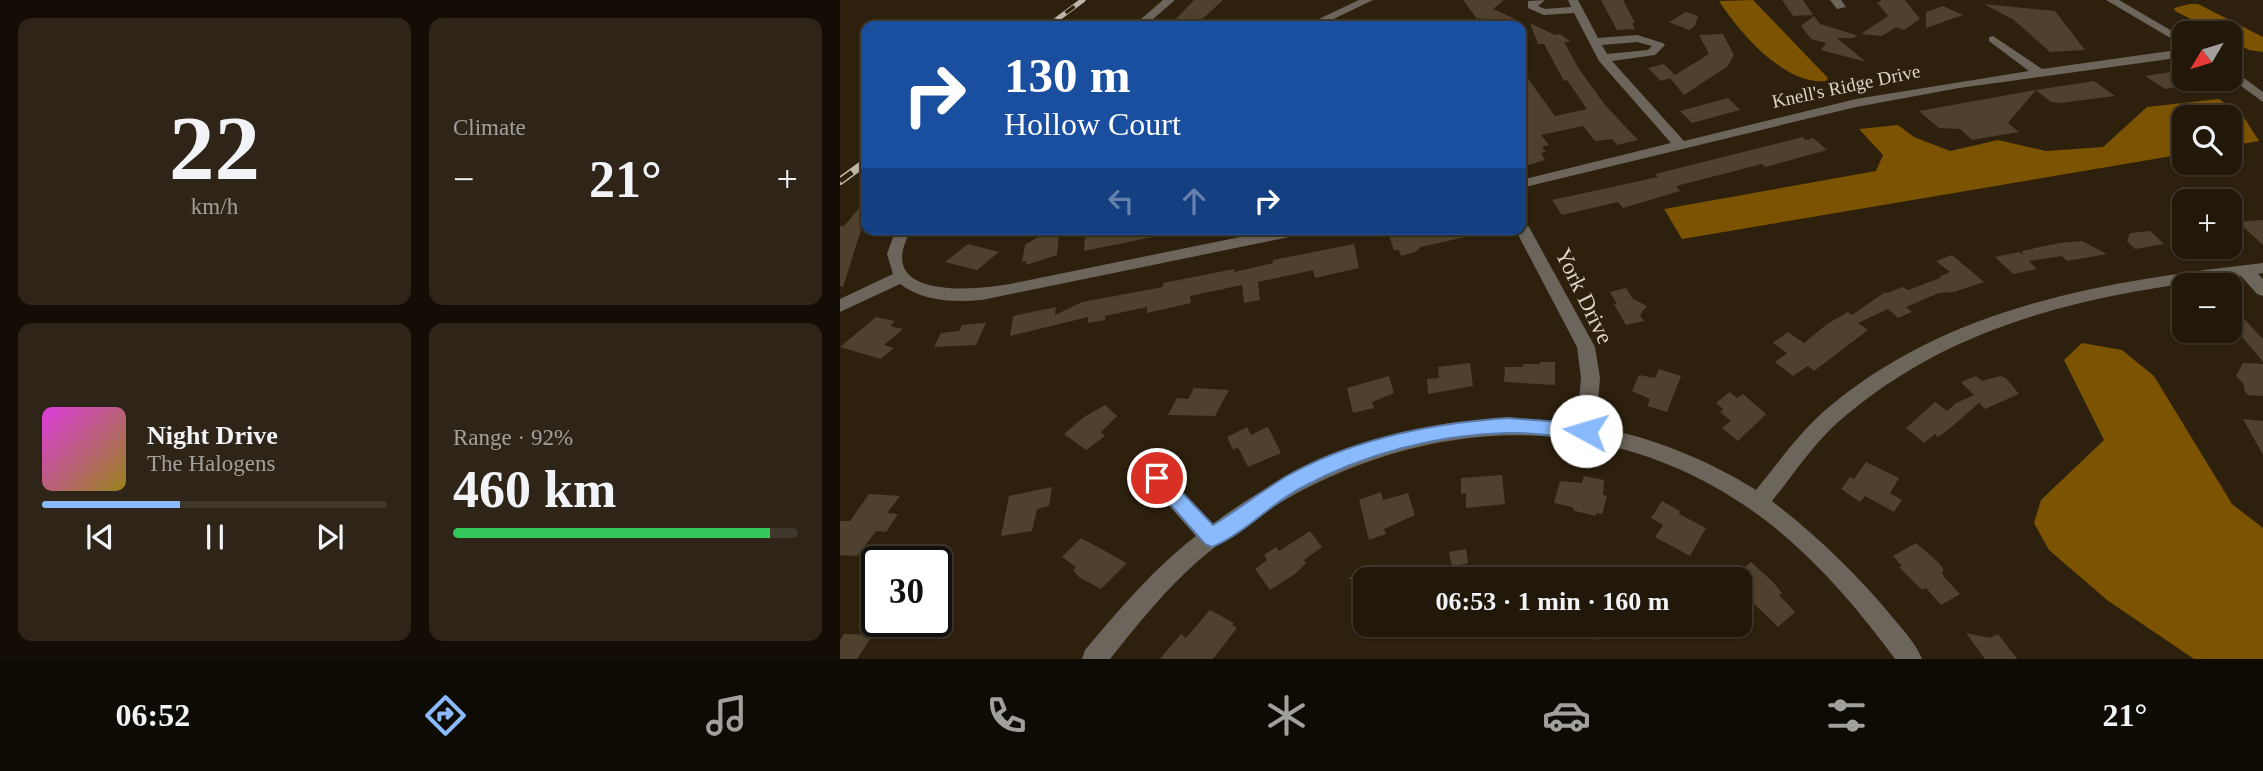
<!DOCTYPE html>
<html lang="en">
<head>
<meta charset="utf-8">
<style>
  body { margin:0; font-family:Georgia,serif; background:#2e2518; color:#f1f3f6; height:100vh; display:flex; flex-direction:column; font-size:26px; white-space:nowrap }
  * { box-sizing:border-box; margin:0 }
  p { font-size:23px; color:#a2a09c }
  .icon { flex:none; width:38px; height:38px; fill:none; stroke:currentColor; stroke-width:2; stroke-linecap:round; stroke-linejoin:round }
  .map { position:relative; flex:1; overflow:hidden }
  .drawer { display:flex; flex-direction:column; gap:18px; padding:18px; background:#130d06; width:840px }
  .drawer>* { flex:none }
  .banner { position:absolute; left:21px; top:21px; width:665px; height:214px; border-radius:14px; box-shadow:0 2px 5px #0004,0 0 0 2px #3f372b; background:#1a4fa0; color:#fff; overflow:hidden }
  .needle { width:46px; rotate:232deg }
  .controls { position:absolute; left:1332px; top:21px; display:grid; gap:14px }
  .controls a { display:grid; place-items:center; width:70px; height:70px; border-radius:14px; background:#22180a; box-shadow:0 2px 5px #0004,0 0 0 2px #3f372b; font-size:35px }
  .speed { position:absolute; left:21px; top:546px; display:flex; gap:14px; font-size:35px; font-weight:700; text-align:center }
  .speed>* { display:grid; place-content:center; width:91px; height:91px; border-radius:50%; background:#22180a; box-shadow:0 2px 5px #0004,0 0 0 2px #3f372b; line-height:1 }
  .speed .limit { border:4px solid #111; border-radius:10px; background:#fff; color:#111 }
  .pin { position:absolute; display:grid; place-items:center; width:60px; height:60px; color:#fff; margin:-30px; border:4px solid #fff; border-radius:50%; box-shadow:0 2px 7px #0007 }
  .me { position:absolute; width:77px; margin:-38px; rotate:276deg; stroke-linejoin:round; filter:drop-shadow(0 0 5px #0008) }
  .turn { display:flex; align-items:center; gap:24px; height:147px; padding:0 28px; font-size:32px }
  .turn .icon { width:91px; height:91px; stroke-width:2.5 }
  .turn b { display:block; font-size:49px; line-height:60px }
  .lanes { display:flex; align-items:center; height:66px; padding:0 28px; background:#0003; justify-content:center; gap:35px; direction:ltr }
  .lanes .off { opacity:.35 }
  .big { font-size:52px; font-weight:800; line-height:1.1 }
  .drawer .widget { flex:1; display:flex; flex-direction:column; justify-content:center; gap:10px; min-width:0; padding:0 24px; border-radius:14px; background:#2e2518 }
  .drawer .dial { align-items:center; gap:0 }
  .dial b { font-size:91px; line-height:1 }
  .song { display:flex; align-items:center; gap:21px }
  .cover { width:84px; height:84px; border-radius:10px; background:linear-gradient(135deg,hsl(300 70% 55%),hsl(50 70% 35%)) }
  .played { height:7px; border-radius:4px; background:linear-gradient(90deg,#8abafc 40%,#3f372b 40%) }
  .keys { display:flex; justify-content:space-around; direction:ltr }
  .heat { display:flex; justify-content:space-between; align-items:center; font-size:38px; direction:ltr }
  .charge { height:10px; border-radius:5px; background:linear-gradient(90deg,#34c759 92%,#3f372b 0) }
  .drawer .tiles { flex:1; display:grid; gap:18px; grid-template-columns:repeat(2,1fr) }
  .trip { position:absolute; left:513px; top:567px; width:399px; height:70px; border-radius:14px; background:#22180a; box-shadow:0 2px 5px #0004,0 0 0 2px #3f372b; font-weight:800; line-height:70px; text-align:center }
  .tabs { display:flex; height:112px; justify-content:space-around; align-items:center; background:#0e0a04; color:#a2a09c }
  .tabs .icon { width:49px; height:49px }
  .tabs .on { color:#8abafc }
  .tabs b { font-size:32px; color:#f1f3f6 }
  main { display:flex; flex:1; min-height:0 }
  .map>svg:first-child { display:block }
  .water { fill:#7b5301 }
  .building { fill:#4f412d }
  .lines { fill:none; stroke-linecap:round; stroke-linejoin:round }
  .minor { fill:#6c655c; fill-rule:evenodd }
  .rail-far1-casing { stroke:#bdb4a7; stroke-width:5 }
  .rail-casing { stroke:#bdb4a7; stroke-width:8 }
  .rail-far1 { stroke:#2d200d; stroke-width:3.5; stroke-dasharray:11; stroke-linecap:butt }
  .rail { stroke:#2d200d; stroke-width:5; stroke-dasharray:15; stroke-linecap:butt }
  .route { fill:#8abafc; stroke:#5a79a4; stroke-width:2 }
  .labels { text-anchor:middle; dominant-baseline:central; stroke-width:5; stroke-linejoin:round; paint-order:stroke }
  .far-street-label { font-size:19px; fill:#dcd4c8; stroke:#2d200d }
  .street-label { font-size:23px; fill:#dcd4c8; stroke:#2d200d }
</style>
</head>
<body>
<main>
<section class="drawer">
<div class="tiles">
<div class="widget dial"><b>22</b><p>km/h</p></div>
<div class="widget"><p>Climate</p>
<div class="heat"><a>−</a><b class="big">21°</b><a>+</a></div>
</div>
<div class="widget">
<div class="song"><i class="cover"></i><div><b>Night Drive</b><p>The Halogens</p></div></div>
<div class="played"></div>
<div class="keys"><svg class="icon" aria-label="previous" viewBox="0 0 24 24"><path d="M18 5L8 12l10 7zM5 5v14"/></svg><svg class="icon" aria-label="pause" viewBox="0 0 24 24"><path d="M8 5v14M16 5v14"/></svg><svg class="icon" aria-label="next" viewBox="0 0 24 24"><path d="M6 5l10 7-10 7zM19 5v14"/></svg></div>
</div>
<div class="widget"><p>Range · 92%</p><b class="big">460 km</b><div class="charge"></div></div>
</div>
</section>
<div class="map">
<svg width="1423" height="659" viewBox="0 0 1423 659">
  <rect width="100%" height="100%" fill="#2d200d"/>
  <g class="water">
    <path d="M913 0 988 78 986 81C945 86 899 32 879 1Z"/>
    <polygon points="1350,4 1358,4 1423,37 1423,52 1409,50 1390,39 1390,33 1378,33 1335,11 1334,8"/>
    <polygon points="1379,99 1405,119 1419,141 1390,146 1390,117 1344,117 1344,154 842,239 824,209 1036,171 1043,155 1019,129 1058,125 1074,137 1110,151 1158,140 1206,151 1263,147 1307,107"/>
    <polygon points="1242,343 1282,350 1314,376 1392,504 1423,528 1423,659 1354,659 1267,600 1209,550 1194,523 1201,500 1264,440 1224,360"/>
  </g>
  <g class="building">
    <polygon points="354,0 383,0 358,23 334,21"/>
    <polygon points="623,0 664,0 653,9 675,19 644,24 641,18 637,19"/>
    <polygon points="761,0 783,0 795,23 792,23 795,29 777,30"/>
    <polygon points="942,0 963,0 973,15 953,16"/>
    <polygon points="1040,0 1065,0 1080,19 1064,30 1056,27 1042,36 1021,34 1048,16 1037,2 1041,2"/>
    <polygon points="1144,4 1215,11 1245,50 1210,52 1174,20"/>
    <polygon points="1103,6 1123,15 1086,28 1086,12"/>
    <polygon points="846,12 858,16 855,26 849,30 829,22"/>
    <polygon points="974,16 980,24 1016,35 1015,38 997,38 1026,62 981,50 986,43 971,39 961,26"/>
    <polygon points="690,23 715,35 720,34 731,42 724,42 739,69 765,105 798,140 777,145 772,139 755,141 743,126 701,135 709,145 702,147 706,152 701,153 705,160 681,167 681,69 715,116 747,109 727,80 724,81 704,44 698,44"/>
    <polygon points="883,34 894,55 888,66 844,95 830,78 821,81 808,68 824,64 835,75 869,54 859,35"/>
    <polygon points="1344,70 1344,86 1325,89 1305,76"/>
    <polygon points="1254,81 1275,96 1220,103 1211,102 1196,90"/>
    <polygon points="1196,90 1168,123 1179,132 1132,140 1120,129 1099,128 1079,111"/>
    <polygon points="888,98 900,110 852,123 840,111"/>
    <polygon points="963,137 966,140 973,138 987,150 925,167 922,164 836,186 840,191 783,208 778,202 722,215 712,200 818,177 815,174"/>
    <polygon points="26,200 26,227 22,227 3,287 0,286 0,226 4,226"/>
    <polygon points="1423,220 1423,245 1398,222"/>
    <polygon points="260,229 317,229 318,236 244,251 245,237 260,234"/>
    <polygon points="578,229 633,229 634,235 581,247 575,252 561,256 559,250 554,250 549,236"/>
    <polygon points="1310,231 1324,244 1295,249 1287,241 1290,233"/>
    <polygon points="219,233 217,255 186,265 186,261 182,262 185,245 196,238"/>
    <polygon points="1242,241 1267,254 1227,261 1222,256 1189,261 1197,269 1173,274 1155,257 1179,252 1183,255 1182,251 1219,243"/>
    <polygon points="128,244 159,252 137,270 105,262"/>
    <polygon points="514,244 519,268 475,278 473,270 418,282 420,300 404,303 402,285 350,296 351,303 307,313 307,307 265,316 265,320 248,323 248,317 170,336 173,316 216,307 215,315 242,302 323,287 323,283 394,269 394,272 433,263 433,260"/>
    <polygon points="1112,255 1144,282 1114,292 1099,293 1066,307 1072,312 1058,318 1048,309 1018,323 1028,330 974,371 968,366 953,376 935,362 947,353 933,343 948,332 964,343 987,324 1008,312 1012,315 1045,292 1047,293 1063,287 1068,290 1100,278 1101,276 1110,272 1096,261"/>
    <polygon points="786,288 793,299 807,306 800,315 804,321 786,325 774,304 777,304 770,292"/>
    <polygon points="1390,304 1423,339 1423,362 1398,332 1390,332"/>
    <polygon points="36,317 55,321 50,326 63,329 44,345 54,348 41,359 0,347"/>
    <polygon points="146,323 136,345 94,347 101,333 119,331 122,325"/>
    <polygon points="700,362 715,362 715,385 664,382 665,367 683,367 683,364 700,364"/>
    <polygon points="630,363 633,386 588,394 587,379 599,378 598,367"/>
    <polygon points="1403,363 1423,364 1423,396 1408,395 1404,390 1404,384 1396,376"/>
    <polygon points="819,369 841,376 827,412 807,406 810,399 792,391 799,375 815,378"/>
    <polygon points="549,376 554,393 532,402 534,408 513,413 507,388"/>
    <polygon points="1136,376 1142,381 1160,376 1166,378 1179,394 1145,409 1139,403 1108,430 1098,437 1095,434 1084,443 1066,428 1095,402 1107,411 1116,403 1134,395 1121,382"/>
    <polygon points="354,388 389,390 375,416 328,415 337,398 348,399"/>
    <polygon points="890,392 897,398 903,394 926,414 898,441 882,428 891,421 880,412 883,409 876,403"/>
    <polygon points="265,405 277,416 261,432 265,436 246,450 224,434 244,417"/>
    <polygon points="1403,419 1423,421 1423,455"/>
    <polygon points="407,427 411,435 427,427 429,429 441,453 408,467 398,447 393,450 387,437"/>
    <polygon points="1026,462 1059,478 1050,493 1062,500 1054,512 1025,496 1020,502 1001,489 1010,477 1014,479"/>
    <polygon points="662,475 665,504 626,508 626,493 621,494 621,478"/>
    <polygon points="744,476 764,480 763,495 767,496 762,514 756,513 756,516 735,511 732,507 714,503 720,481 742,483"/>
    <polygon points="212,487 209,506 197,509 192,531 161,536 169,496"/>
    <polygon points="541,492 543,500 568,493 575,515 544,529 546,534 529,540 519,500"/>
    <polygon points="29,494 60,496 47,513 58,514 46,532 36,531 17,556 0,555 0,521 10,521"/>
    <polygon points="822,501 840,511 839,514 866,528 850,556 815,537 823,525 811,518"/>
    <polygon points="470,531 482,547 464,560 466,563 455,574 430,590 415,569 427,560 424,555 436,547 439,551"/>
    <polygon points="241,538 287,563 261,589 239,577 233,570 236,567 222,557"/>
    <polygon points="1076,543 1098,562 1104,570 1102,572 1104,577 1120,594 1101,605 1086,588 1082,590 1059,567 1062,566 1053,556"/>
    <polygon points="626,549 628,563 612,567 609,552"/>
    <polygon points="911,562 933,582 942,593 939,595 955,612 938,627 900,590 900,571"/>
    <polygon points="536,564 544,579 507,579"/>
    <polygon points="370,610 394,623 392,625 397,628 373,659 320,659 341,634 346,638"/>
    <polygon points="749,625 794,625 795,629 753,640"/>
    <polygon points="1126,633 1150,638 1158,634 1177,659 1145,659"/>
    <polygon points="4,634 33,635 17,659 0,659 0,640"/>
  </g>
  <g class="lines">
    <g class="minor">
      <polygon points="323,0 335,0 305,26 293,26"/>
      <polygon points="519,0 533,0 479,26 464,26"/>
      <path d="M705 0 698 6 705 9 731 7 728 0H738L758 38 797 35 823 43 825 45 815 55 772 61 844 141 1016 99 1189 71 1149 41V37L1153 36 1202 69 1344 49V57L1119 88 1016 107 681 188V180L831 143 759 61 734 13 704 15 688 8V1ZM797 42 812 46 808 50 767 54 762 45Z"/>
      <polygon points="990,0 1001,0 1006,7 997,9"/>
      <polygon points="1266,0 1279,0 1344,38 1344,46"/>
      <polygon points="1390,68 1423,92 1423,102 1390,78"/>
      <path d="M681 222 689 227 755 347 760 378 756 427C812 437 868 460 916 490 937 464 957 436 982 413 1105 305 1267 281 1423 263V273L1418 274 1423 279V296L1417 294 1401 276C1252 294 1113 321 997 423 972 446 953 475 932 501 977 536 1018 575 1054 619 1064 631 1076 644 1082 659H1055C1013 602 963 544 904 505 727 386 513 429 358 561 325 590 297 625 270 659H242L245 650C279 610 314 568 356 536L310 484 307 478 310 472 317 469 324 472 373 524C473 447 611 403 737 424L741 378 737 347 675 229H681Z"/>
      <path d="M56 229H72C30 299 132 291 170 284L439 229H472L464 234 142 300C113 302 84 302 60 284L0 312V299L53 274 47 254Z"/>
    </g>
    <defs>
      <polyline id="rail-far1" points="208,26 243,0"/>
      <polyline id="rail" points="0,181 26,162"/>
    </defs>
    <use href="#rail-far1" class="rail-far1-casing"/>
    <use href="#rail" class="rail-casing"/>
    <use href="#rail-far1" class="rail-far1"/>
    <use href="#rail" class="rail"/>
  </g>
  <path class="route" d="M668 418 746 424 753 426 755 431 753 437 746 439C720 437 692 432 666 433 596 435 523 454 461 488 430 504 404 534 372 547L365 544 307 478 310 472 317 470 323 472 373 525C397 510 421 492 445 477 512 439 593 423 668 418Z"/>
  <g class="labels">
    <g class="far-street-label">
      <text transform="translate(1006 86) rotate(-12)">Knell's Ridge Drive</text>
    </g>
    <g class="street-label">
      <text transform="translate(744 296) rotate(64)">York Drive</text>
    </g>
  </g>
</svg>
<div class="controls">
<a><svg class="needle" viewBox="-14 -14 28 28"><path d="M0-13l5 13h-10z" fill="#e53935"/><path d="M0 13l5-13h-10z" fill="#a2a09c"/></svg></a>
<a><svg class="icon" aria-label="search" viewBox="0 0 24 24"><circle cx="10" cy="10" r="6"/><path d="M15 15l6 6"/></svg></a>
<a>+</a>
<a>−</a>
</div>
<div class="speed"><div class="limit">30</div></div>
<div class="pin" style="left:317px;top:478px;background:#d93025"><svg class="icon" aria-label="arrive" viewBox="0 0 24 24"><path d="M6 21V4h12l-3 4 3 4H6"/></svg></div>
<svg class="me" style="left:746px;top:431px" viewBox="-20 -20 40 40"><circle r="19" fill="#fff"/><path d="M0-13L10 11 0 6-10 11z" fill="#8abafc"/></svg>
<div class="trip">06:53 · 1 min · 160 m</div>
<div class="banner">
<div class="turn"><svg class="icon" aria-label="right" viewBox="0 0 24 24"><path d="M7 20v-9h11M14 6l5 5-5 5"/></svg><div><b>130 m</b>Hollow Court</div></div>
<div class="lanes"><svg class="icon off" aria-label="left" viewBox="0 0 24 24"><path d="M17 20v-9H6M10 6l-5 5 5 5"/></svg><svg class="icon off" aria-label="ahead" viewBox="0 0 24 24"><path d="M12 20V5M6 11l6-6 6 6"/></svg><svg class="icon" aria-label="right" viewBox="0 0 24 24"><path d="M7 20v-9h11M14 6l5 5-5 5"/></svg></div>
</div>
</div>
</main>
<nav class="tabs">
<b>06:52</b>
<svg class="icon on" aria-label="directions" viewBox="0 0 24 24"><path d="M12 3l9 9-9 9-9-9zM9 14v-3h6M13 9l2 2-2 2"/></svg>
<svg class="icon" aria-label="music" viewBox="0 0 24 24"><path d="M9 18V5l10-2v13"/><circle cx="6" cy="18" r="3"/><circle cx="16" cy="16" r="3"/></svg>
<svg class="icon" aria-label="phone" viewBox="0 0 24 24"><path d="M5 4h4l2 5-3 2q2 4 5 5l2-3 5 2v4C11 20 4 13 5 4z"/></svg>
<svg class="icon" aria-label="climate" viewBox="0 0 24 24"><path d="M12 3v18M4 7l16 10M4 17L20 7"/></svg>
<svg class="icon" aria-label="car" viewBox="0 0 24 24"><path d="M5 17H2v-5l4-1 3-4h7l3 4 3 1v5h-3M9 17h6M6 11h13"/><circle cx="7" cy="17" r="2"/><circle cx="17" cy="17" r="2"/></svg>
<svg class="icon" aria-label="filters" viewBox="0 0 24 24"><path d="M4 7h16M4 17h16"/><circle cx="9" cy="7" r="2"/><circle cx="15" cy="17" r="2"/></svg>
<b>21°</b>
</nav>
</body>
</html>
